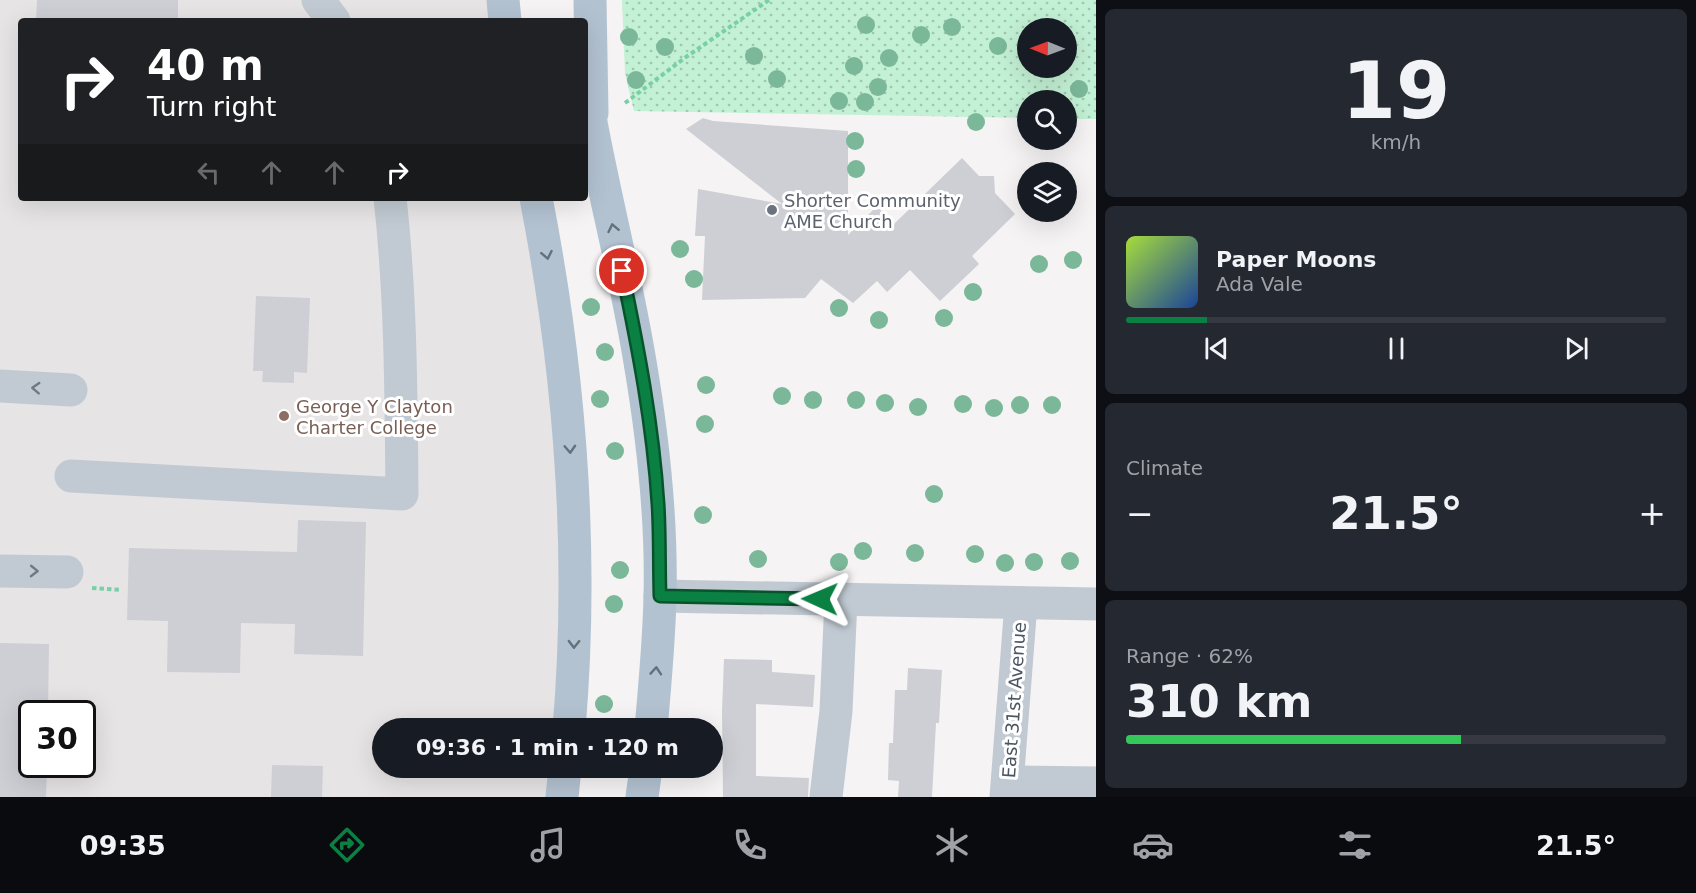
<!DOCTYPE html>
<html lang="en">
<head>
<meta charset="utf-8">
<style>
  body { margin:0; font-family:"DejaVu Sans",sans-serif; background:#242831; color:#f1f3f6; height:100vh; display:flex; flex-direction:column; font-size:22px; white-space:nowrap }
  * { box-sizing:border-box; margin:0 }
  p { font-size:20px; color:#9ea1a6 }
  .icon { flex:none; width:33px; height:33px; fill:none; stroke:currentColor; stroke-width:2; stroke-linecap:round; stroke-linejoin:round }
  .map { position:relative; flex:1; overflow:hidden }
  .panel { display:flex; flex-direction:column; gap:9px; padding:9px; background:#0d0f14; width:600px }
  .panel>* { flex:none }
  .hud { position:absolute; left:18px; top:18px; width:570px; height:183px; border-radius:6px; box-shadow:0 6px 24px #0002; background:#202124; color:#fff; overflow:hidden }
  .needle { width:39px; rotate:271deg }
  .buttons { position:absolute; left:1017px; top:18px; display:grid; gap:12px }
  .buttons a { display:grid; place-items:center; width:60px; height:60px; border-radius:50%; background:#171b24; box-shadow:0 6px 24px #0002; font-size:30px }
  .speed { position:absolute; left:18px; top:700px; display:flex; gap:12px; font-size:30px; font-weight:700; text-align:center }
  .speed>* { display:grid; place-content:center; width:78px; height:78px; border-radius:50%; background:#171b24; box-shadow:0 6px 24px #0002; line-height:1 }
  .speed .limit { border:3px solid #111; border-radius:9px; background:#fff; color:#111 }
  .pin { position:absolute; display:grid; place-items:center; width:51px; height:51px; color:#fff; margin:-26px; border:3px solid #fff; border-radius:50%; box-shadow:0 2px 6px #0007 }
  .me { position:absolute; width:66px; margin:-33px; rotate:271deg; stroke-linejoin:round; filter:drop-shadow(0 0 4px #0008) }
  .turn { display:flex; align-items:center; gap:21px; height:126px; padding:0 30px; font-size:27px }
  .turn .icon { width:78px; height:78px; stroke-width:2.5 }
  .turn b { display:block; font-size:42px; line-height:51px }
  .lanes { display:flex; align-items:center; height:57px; padding:0 30px; background:#0003; justify-content:center; gap:30px; direction:ltr }
  .lanes .off { opacity:.35 }
  .big { font-size:45px; font-weight:700; line-height:1.1 }
  .panel .card { flex:1; display:flex; flex-direction:column; justify-content:center; gap:9px; min-width:0; padding:0 21px; border-radius:9px; background:#242831 }
  .panel .dial { align-items:center; gap:0 }
  .dial b { font-size:78px; line-height:1 }
  .song { display:flex; align-items:center; gap:18px }
  .cover { width:72px; height:72px; border-radius:9px; background:linear-gradient(135deg,hsl(80 70% 55%),hsl(220 70% 35%)) }
  .played { height:6px; border-radius:3px; background:linear-gradient(90deg,#0b8043 15%,#363941 15%) }
  .keys { display:flex; justify-content:space-around; direction:ltr }
  .heat { display:flex; justify-content:space-between; align-items:center; font-size:33px; direction:ltr }
  .charge { height:9px; border-radius:4px; background:linear-gradient(90deg,#34c759 62%,#363941 0) }
  .trip { position:absolute; left:372px; top:718px; width:351px; height:60px; border-radius:30px; background:#171b24; box-shadow:0 6px 24px #0002; font-weight:700; line-height:60px; text-align:center }
  .tab-bar { display:flex; height:96px; justify-content:space-around; align-items:center; background:#090b0e; color:#9ea1a6 }
  .tab-bar .icon { width:42px; height:42px }
  .tab-bar .current { color:#0b8043 }
  .tab-bar b { font-size:27px; color:#f1f3f6 }
  main { display:flex; flex:1; min-height:0 }
  .map>svg:first-child { display:block }
  .education { fill:#e6e4e5; fill-rule:evenodd }
  .park { fill:url(#park-dots); fill-rule:evenodd }
  .building { fill:#cdcfd5 }
  .lines { fill:none; stroke-linecap:round; stroke-linejoin:round }
  .path { stroke:#7ad0a6; stroke-width:4; stroke-dasharray:4.5 3; stroke-linecap:butt }
  .minor { stroke:#c1cad2; stroke-width:33 }
  .major { stroke:#b3c2d1; stroke-width:33 }
  .tree { fill:#7bb799 }
  .oneway { stroke:#64717d }
  .oneway2 { stroke:#6e7983 }
  .route-casing { stroke:#07532c; stroke-width:15 }
  .route { stroke:#0b8043; stroke-width:10 }
  .worship-dot { fill:#6b7280; stroke:#fff; stroke-width:2 }
  .education-dot { fill:#8d6e63; stroke:#fff; stroke-width:2 }
  .labels { text-anchor:middle; dominant-baseline:central; stroke-width:6; stroke-linejoin:round; paint-order:stroke }
  .worship-label { font-size:18px; fill:#5b616d; stroke:#fff; text-anchor:start }
  .education-label { font-size:18px; fill:#785e54; stroke:#fff; text-anchor:start }
  .street-label { font-size:18px; fill:#4a5661; stroke:#fff }
</style>
</head>
<body>
<main>
<div class="map">
<svg width="1096" height="797" viewBox="0 0 1096 797">
  <defs>
    <pattern id="park-dots" width="8" height="8" patternUnits="userSpaceOnUse" patternTransform="scale(1.5)"><rect width="8" height="8" fill="#c3f1d5"/><path d="M2 2h.1M6 6h.1" fill="none" stroke="#a0c6b0" stroke-width="1.8" stroke-linecap="round"/></pattern>
  </defs>
  <rect width="100%" height="100%" fill="#f5f3f3"/>
  <path class="education" d="M0 0H503L505 21H21V198H536L552 292 569 729H382V768H565L562 797H0ZM32 714H82V765H32Z"/>
  <path class="park" d="M622 0H1096V119H1067L1066 100H1028L1027 118 634 111 625 74ZM1028 28H1066V68H1028Z"/>
  <g class="building">
    <polygon points="37,0 178,0 178,21 36,21"/>
    <polygon points="703,118 713,121 848,131 848,235 877,206 894,224 962,158 979,176 994,176 995,193 1015,214 972,256 979,264 940,301 910,270 887,292 877,281 853,303 821,279 805,298 702,300 705,236 695,236 698,189 782,204 686,129"/>
    <polygon points="256,296 310,298 307,373 294,372 294,383 262,382 263,371 253,371"/>
    <polygon points="298,520 366,522 363,656 294,654 295,624 241,623 240,673 167,672 168,621 127,620 129,548 297,552"/>
    <polygon points="0,643 49,644 48,714 32,714 32,765 47,765 46,797 0,797"/>
    <polygon points="724,659 772,660 772,672 815,675 813,707 756,704 756,776 809,778 808,797 723,797 722,711"/>
    <polygon points="908,668 942,670 939,723 936,723 932,797 898,797 899,781 888,780 889,743 893,743 895,690 907,690"/>
    <polygon points="272,765 323,766 322,797 271,797"/>
  </g>
  <g class="lines">
    <g class="path">
      <polyline points="625,103 686,57 769,0"/>
      <polyline points="92,588 121,590"/>
    </g>
    <g class="minor">
      <polyline points="318,0 334,21"/>
      <polyline points="0,386 71,390"/>
      <path d="M71 476 402 494C401 395 401 296 390 198"/>
      <polyline points="0,571 67,572"/>
      <polyline points="660,596 1096,604"/>
      <polyline points="1008,782 1096,783"/>
      <polyline points="826,797 836,711 841,599"/>
      <polyline points="1006,797 1021,603"/>
    </g>
    <g class="major">
      <polyline points="503,0 505,21"/>
      <polyline points="590,0 592,113"/>
      <path d="M585 89C600 181 625 270 640 362 653 439 662 519 660 597 659 641 655 685 651 729"/>
      <path d="M536 198C570 372 584 552 569 729"/>
      <polyline points="562,797 565,768"/>
      <polyline points="642,797 646,768"/>
    </g>
  </g>
  <g class="tree">
    <circle cx="866" cy="25" r="9"/>
    <circle cx="952" cy="27" r="9"/>
    <circle cx="921" cy="35" r="9"/>
    <circle cx="629" cy="37" r="9"/>
    <circle cx="998" cy="46" r="9"/>
    <circle cx="665" cy="47" r="9"/>
    <circle cx="754" cy="56" r="9"/>
    <circle cx="889" cy="58" r="9"/>
    <circle cx="854" cy="66" r="9"/>
    <circle cx="777" cy="79" r="9"/>
    <circle cx="636" cy="80" r="9"/>
    <circle cx="878" cy="87" r="9"/>
    <circle cx="1079" cy="89" r="9"/>
    <circle cx="839" cy="101" r="9"/>
    <circle cx="865" cy="102" r="9"/>
    <circle cx="976" cy="122" r="9"/>
    <circle cx="855" cy="141" r="9"/>
    <circle cx="856" cy="169" r="9"/>
    <circle cx="680" cy="249" r="9"/>
    <circle cx="1073" cy="260" r="9"/>
    <circle cx="1039" cy="264" r="9"/>
    <circle cx="694" cy="279" r="9"/>
    <circle cx="973" cy="292" r="9"/>
    <circle cx="591" cy="307" r="9"/>
    <circle cx="839" cy="308" r="9"/>
    <circle cx="944" cy="318" r="9"/>
    <circle cx="879" cy="320" r="9"/>
    <circle cx="605" cy="352" r="9"/>
    <circle cx="706" cy="385" r="9"/>
    <circle cx="782" cy="396" r="9"/>
    <circle cx="600" cy="399" r="9"/>
    <circle cx="813" cy="400" r="9"/>
    <circle cx="856" cy="400" r="9"/>
    <circle cx="885" cy="403" r="9"/>
    <circle cx="963" cy="404" r="9"/>
    <circle cx="1020" cy="405" r="9"/>
    <circle cx="1052" cy="405" r="9"/>
    <circle cx="918" cy="407" r="9"/>
    <circle cx="994" cy="408" r="9"/>
    <circle cx="705" cy="424" r="9"/>
    <circle cx="615" cy="451" r="9"/>
    <circle cx="934" cy="494" r="9"/>
    <circle cx="703" cy="515" r="9"/>
    <circle cx="863" cy="551" r="9"/>
    <circle cx="915" cy="553" r="9"/>
    <circle cx="975" cy="554" r="9"/>
    <circle cx="758" cy="559" r="9"/>
    <circle cx="1070" cy="561" r="9"/>
    <circle cx="839" cy="562" r="9"/>
    <circle cx="1034" cy="562" r="9"/>
    <circle cx="1005" cy="563" r="9"/>
    <circle cx="620" cy="570" r="9"/>
    <circle cx="614" cy="604" r="9"/>
    <circle cx="604" cy="704" r="9"/>
  </g>
  <defs><path id="oneway-chevron" d="M-2-3.5L2.5 0L-2 3.5" fill="none" stroke-width="1.6" stroke-linecap="round" stroke-linejoin="round" transform="scale(1.5)"/></defs>
  <g class="oneway">
    <use href="#oneway-chevron" transform="translate(613 228) rotate(-102)"/>
    <use href="#oneway-chevron" transform="translate(547 255) rotate(79)"/>
    <use href="#oneway-chevron" transform="translate(570 449) rotate(87)"/>
    <use href="#oneway-chevron" transform="translate(574 644) rotate(91)"/>
    <use href="#oneway-chevron" transform="translate(656 671) rotate(-86)"/>
  </g>
  <g class="oneway2">
    <use href="#oneway-chevron" transform="translate(36 388) rotate(-177)"/>
    <use href="#oneway-chevron" transform="translate(34 571) rotate(1)"/>
  </g>
  <g class="lines">
    <defs>
      <path id="route" d="M622 271C638 347 653 425 658 504 660 534 659 565 660 596L820 599"/>
    </defs>
    <use href="#route" class="route-casing"/>
    <use href="#route" class="route"/>
  </g>
  <circle class="worship-dot" cx="772" cy="210" r="6"/>
  <circle class="education-dot" cx="284" cy="416" r="6"/>
  <g class="labels">
    <g class="worship-label">
      <text x="784" y="200">Shorter Community<tspan x="784" dy="21">AME Church</tspan></text>
    </g>
    <g class="education-label">
      <text x="296" y="406">George Y Clayton<tspan x="296" dy="21">Charter College</tspan></text>
    </g>
    <g class="street-label">
      <text transform="translate(1014 700) rotate(-86)">East 31st Avenue</text>
    </g>
  </g>
</svg>
<div class="buttons">
<a><svg class="needle" viewBox="-14 -14 28 28"><path d="M0-13l5 13h-10z" fill="#e53935"/><path d="M0 13l5-13h-10z" fill="#9ea1a6"/></svg></a>
<a><svg class="icon" aria-label="search" viewBox="0 0 24 24"><circle cx="10" cy="10" r="6"/><path d="M15 15l6 6"/></svg></a>
<a><svg class="icon" aria-label="layers" viewBox="0 0 24 24"><path d="M12 4l9 5-9 5-9-5zM3 14l9 5 9-5"/></svg></a>
</div>
<div class="speed"><div class="limit">30</div></div>
<div class="pin" style="left:622px;top:271px;background:#d93025"><svg class="icon" aria-label="arrive" viewBox="0 0 24 24"><path d="M6 21V4h12l-3 4 3 4H6"/></svg></div>
<svg class="me" style="left:820px;top:599px" viewBox="-20 -20 40 40"><path d="M0-17L14 15 0 8-14 15z" fill="#0b8043" stroke="#fff" stroke-width="4"/></svg>
<div class="trip">09:36 · 1 min · 120 m</div>
<div class="hud">
<div class="turn"><svg class="icon" aria-label="right" viewBox="0 0 24 24"><path d="M7 20v-9h11M14 6l5 5-5 5"/></svg><div><b>40 m</b>Turn right</div></div>
<div class="lanes"><svg class="icon off" aria-label="left" viewBox="0 0 24 24"><path d="M17 20v-9H6M10 6l-5 5 5 5"/></svg><svg class="icon off" aria-label="ahead" viewBox="0 0 24 24"><path d="M12 20V5M6 11l6-6 6 6"/></svg><svg class="icon off" aria-label="ahead" viewBox="0 0 24 24"><path d="M12 20V5M6 11l6-6 6 6"/></svg><svg class="icon" aria-label="right" viewBox="0 0 24 24"><path d="M7 20v-9h11M14 6l5 5-5 5"/></svg></div>
</div>
</div>
<section class="panel">
<div class="card dial"><b>19</b><p>km/h</p></div>
<div class="card">
<div class="song"><i class="cover"></i><div><b>Paper Moons</b><p>Ada Vale</p></div></div>
<div class="played"></div>
<div class="keys"><svg class="icon" aria-label="previous" viewBox="0 0 24 24"><path d="M18 5L8 12l10 7zM5 5v14"/></svg><svg class="icon" aria-label="pause" viewBox="0 0 24 24"><path d="M8 5v14M16 5v14"/></svg><svg class="icon" aria-label="next" viewBox="0 0 24 24"><path d="M6 5l10 7-10 7zM19 5v14"/></svg></div>
</div>
<div class="card"><p>Climate</p>
<div class="heat"><a>−</a><b class="big">21.5°</b><a>+</a></div>
</div>
<div class="card"><p>Range · 62%</p><b class="big">310 km</b><div class="charge"></div></div>
</section>
</main>
<nav class="tab-bar">
<b>09:35</b>
<svg class="icon current" aria-label="directions" viewBox="0 0 24 24"><path d="M12 3l9 9-9 9-9-9zM9 14v-3h6M13 9l2 2-2 2"/></svg>
<svg class="icon" aria-label="music" viewBox="0 0 24 24"><path d="M9 18V5l10-2v13"/><circle cx="6" cy="18" r="3"/><circle cx="16" cy="16" r="3"/></svg>
<svg class="icon" aria-label="phone" viewBox="0 0 24 24"><path d="M5 4h4l2 5-3 2q2 4 5 5l2-3 5 2v4C11 20 4 13 5 4z"/></svg>
<svg class="icon" aria-label="climate" viewBox="0 0 24 24"><path d="M12 3v18M4 7l16 10M4 17L20 7"/></svg>
<svg class="icon" aria-label="car" viewBox="0 0 24 24"><path d="M5 17H2v-5l4-1 3-4h7l3 4 3 1v5h-3M9 17h6M6 11h13"/><circle cx="7" cy="17" r="2"/><circle cx="17" cy="17" r="2"/></svg>
<svg class="icon" aria-label="filters" viewBox="0 0 24 24"><path d="M4 7h16M4 17h16"/><circle cx="9" cy="7" r="2"/><circle cx="15" cy="17" r="2"/></svg>
<b>21.5°</b>
</nav>
</body>
</html>
